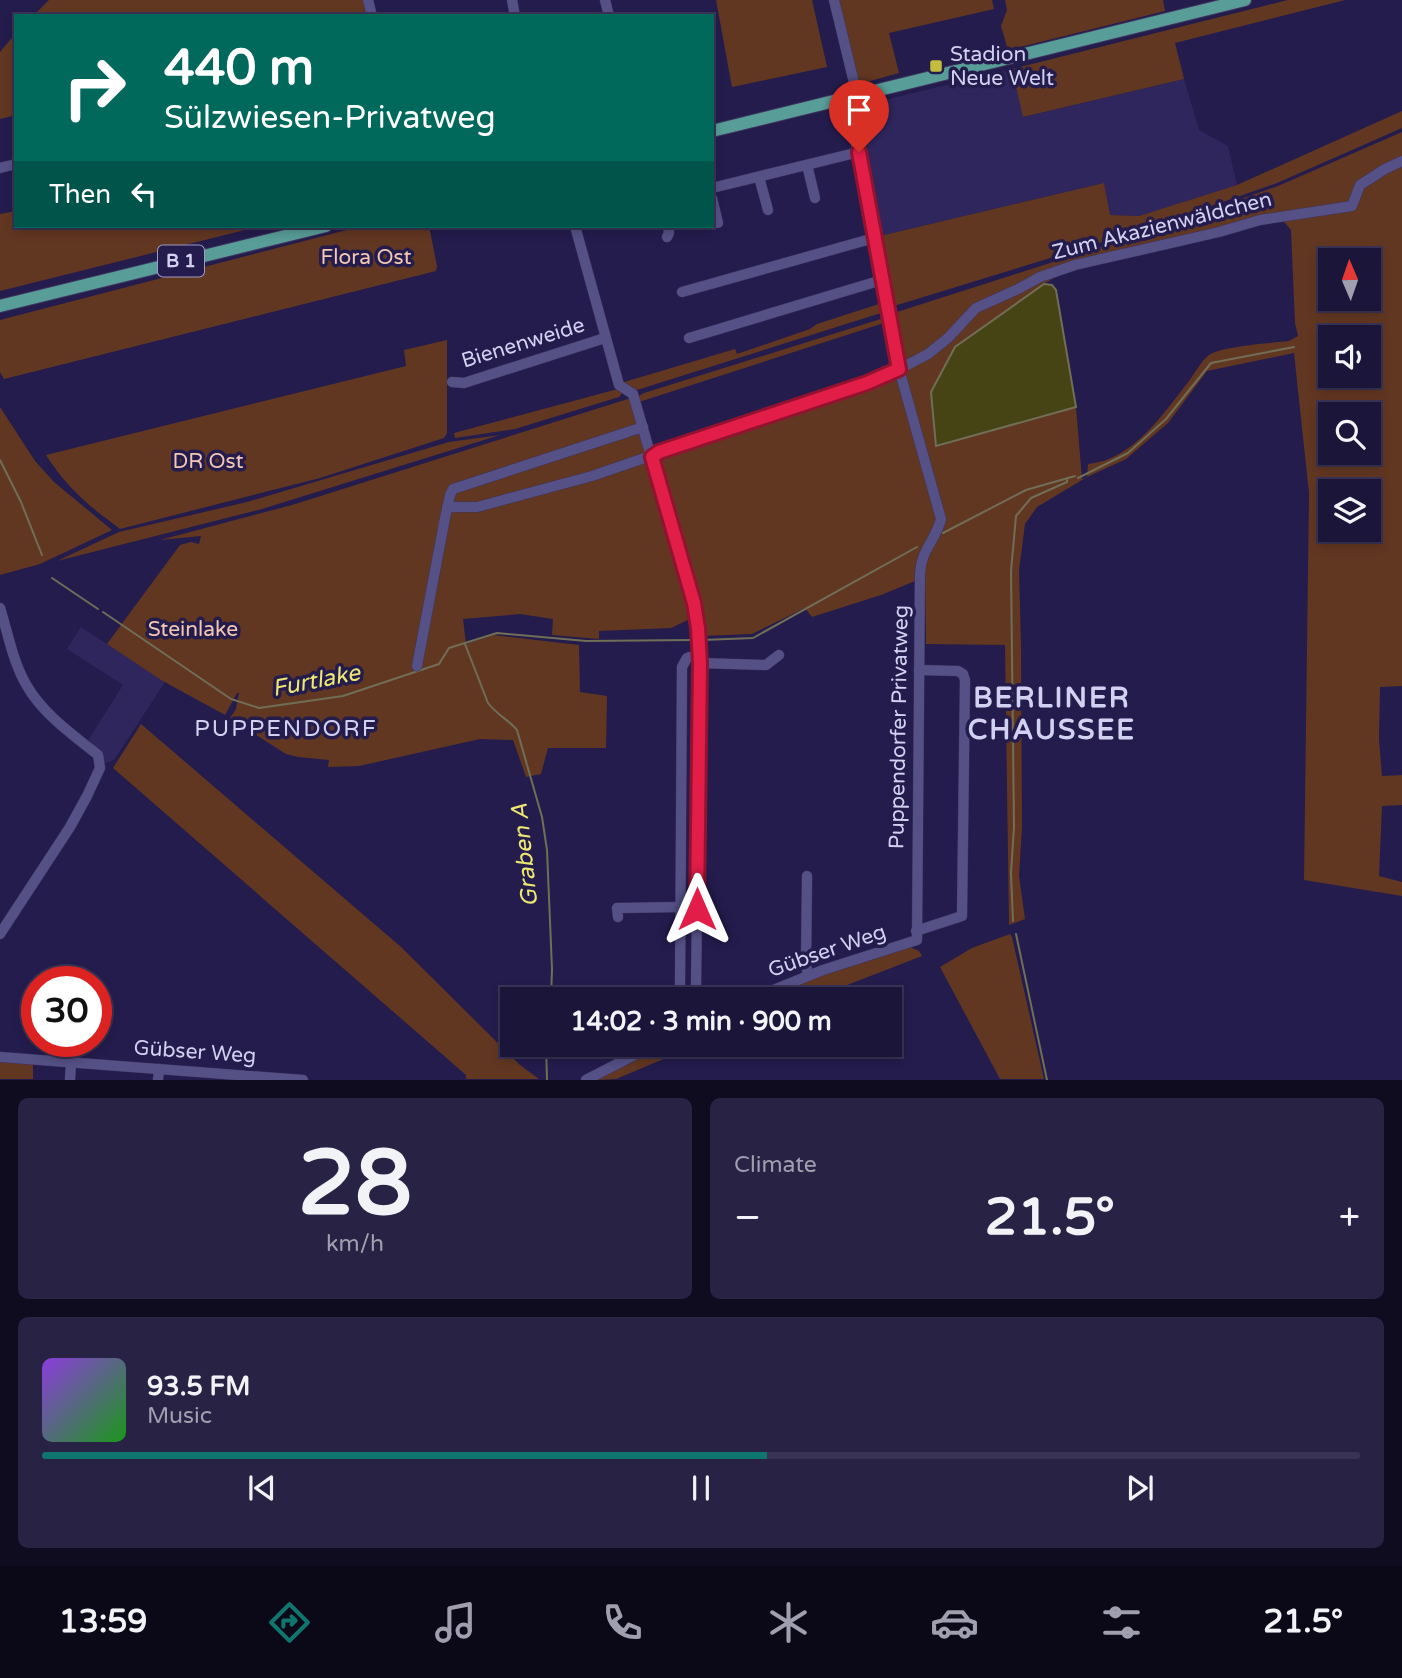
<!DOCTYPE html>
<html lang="en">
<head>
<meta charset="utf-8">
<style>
  body { margin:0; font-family:"Varela Round",sans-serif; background:#282245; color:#f1f3f6; height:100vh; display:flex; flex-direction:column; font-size:26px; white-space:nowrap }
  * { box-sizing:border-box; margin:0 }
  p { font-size:23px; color:#a09faf }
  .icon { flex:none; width:38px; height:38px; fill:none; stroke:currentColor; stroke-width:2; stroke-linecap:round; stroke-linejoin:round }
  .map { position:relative; height:1080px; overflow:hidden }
  .drawer { display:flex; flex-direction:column; gap:18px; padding:18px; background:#0f0c20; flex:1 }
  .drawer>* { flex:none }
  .guide { position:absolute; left:14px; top:14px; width:700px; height:214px; border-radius:0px; box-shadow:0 4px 10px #0003,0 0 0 2px #393454; background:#00695c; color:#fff; overflow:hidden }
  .needle { width:46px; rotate:358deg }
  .tools { position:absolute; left:1318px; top:248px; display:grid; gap:14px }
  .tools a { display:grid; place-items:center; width:63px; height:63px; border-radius:0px; background:#1b153a; box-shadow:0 4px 10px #0003,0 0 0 2px #393454; font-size:35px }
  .speed { position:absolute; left:21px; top:966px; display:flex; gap:14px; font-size:35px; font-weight:700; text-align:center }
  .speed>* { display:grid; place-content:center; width:91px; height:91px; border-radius:50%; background:#1b153a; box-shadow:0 4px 10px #0003,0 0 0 2px #393454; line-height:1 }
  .speed .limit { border:10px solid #d22; background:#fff; color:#111 }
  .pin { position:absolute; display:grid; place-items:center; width:60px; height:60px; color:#fff; margin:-72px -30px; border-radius:50% 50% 50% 0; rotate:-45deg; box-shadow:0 0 7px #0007 }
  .pin .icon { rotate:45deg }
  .me { position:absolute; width:77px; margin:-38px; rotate:0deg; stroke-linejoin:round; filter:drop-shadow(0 0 5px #0008) }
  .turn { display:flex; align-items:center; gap:24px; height:147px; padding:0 35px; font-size:32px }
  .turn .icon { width:91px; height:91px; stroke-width:2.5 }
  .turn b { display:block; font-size:49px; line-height:60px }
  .then { display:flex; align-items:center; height:66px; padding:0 35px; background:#0003; gap:14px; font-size:26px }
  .big { font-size:52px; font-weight:800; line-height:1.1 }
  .drawer .card { flex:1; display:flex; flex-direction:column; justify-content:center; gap:10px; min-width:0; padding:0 24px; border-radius:10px; background:#282245 }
  .drawer .dial { align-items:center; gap:0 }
  .dial b { font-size:91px; line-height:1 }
  .song { display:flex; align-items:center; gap:21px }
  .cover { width:84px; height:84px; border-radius:10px; background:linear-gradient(135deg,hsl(270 70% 55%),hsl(120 70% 35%)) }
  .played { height:7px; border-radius:4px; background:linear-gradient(90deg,#0f766e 55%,#393454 55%) }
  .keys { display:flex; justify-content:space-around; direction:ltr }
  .heat { display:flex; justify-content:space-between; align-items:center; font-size:38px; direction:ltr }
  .drawer .tiles { flex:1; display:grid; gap:18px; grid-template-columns:1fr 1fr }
  .card:last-child { grid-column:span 2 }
  .trip { position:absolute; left:500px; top:987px; width:402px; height:70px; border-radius:0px; background:#1b153a; box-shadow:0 4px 10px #0003,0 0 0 2px #393454; font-weight:800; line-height:70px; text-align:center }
  .tab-bar { display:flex; height:112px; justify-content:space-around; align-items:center; background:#0b0817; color:#a09faf }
  .tab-bar .icon { width:49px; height:49px }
  .tab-bar .selected { color:#0f766e }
  .tab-bar b { font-size:32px; color:#f1f3f6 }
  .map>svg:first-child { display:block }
  .built { fill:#2e265d }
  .green { fill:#623722; fill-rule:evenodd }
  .water { fill:#464315; stroke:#706e57; stroke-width:2 }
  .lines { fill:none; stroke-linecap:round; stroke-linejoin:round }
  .stream { stroke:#706e57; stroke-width:2 }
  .minor-casing { stroke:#3e345f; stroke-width:11 }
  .major-casing { stroke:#3e345f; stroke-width:14 }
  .minor { stroke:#555187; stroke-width:10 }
  .major { stroke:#589d98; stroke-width:12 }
  .route-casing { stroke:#92132f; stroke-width:18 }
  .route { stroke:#e11d48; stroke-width:12 }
  .poi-dot { fill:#c3bd3e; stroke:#241c4d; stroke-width:2.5 }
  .labels { text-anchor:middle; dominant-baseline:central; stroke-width:7; stroke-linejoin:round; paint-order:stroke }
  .shield { fill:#241c4d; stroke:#9e9bc0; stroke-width:2 }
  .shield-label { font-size:19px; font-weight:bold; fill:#d2d1f1 }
  .poi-label { font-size:21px; fill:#d2d1f1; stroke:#241c4d; text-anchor:start }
  .street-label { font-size:21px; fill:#d2d1f1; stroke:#241c4d }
  .park-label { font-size:21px; fill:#f2c7b3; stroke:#241c4d }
  .water-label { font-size:23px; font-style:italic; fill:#eee873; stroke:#241c4d }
  .neighbourhood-label { font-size:23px; letter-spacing:2px; fill:#d2d1f1; stroke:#241c4d }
  .district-label { font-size:28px; font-weight:bold; letter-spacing:2px; fill:#d2d1f1; stroke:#241c4d }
</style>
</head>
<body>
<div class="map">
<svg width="1402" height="1080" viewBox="0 0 1402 1080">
  <rect width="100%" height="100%" fill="#241c4d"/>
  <g class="built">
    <polygon points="1012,69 1024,117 1184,79 1199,130 1228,146 1237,185 1139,216 1110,215 1104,183 880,236 856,107"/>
    <polygon points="81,627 165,682 114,760 101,765 85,745 123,685 67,649"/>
  </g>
  <g class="green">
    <polygon points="49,0 368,0 372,16 33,16"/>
    <polygon points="716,0 812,0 827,67 732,87"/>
    <polygon points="834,0 992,0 994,9 889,33 899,73 856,85"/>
    <polygon points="1005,0 1163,0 1165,11 1008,50 1001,26 1007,10"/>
    <polygon points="1288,0 1345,0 1175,43 1184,79 1023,117 1012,69"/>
    <polygon points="16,33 16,115 0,119 0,52"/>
    <polygon points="1402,111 1402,128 1277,183 1151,227 894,306 880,236 1104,183 1110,215 1139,216 1237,185"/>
    <path d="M1402 132V686L1380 687 1379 740 1382 776 1402 775V805L1382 806 1379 876 1402 882V896L1304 880 1309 493 1294 353 1207 371 1168 423 1126 459 1087 477 1037 507 1025 524 1019 570 1021 647 1022 827 1019 876 1025 919 1009 925 1005 645 926 644 925 577 881 595 812 617 805 608 752 634 702 636 700 614 656 459 891 378 899 380 926 448 900 356 894 317 897 312 1150 231 1278 186ZM1279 216 1291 230 1295 323 1298 336 1289 341C1272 343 1222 346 1209 355 1202 360 1195 373 1189 381 1163 414 1133 460 1088 464L1087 477 1082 479 1076 407 936 446 1044 284 1075 265ZM1330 261H1368V299H1330ZM1330 338H1368V376H1330ZM1330 415H1368V453H1330ZM1330 492H1368V530H1330Z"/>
    <polygon points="16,211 16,226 261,226 0,291 0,214"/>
    <polygon points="362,226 429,226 437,266 436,271 4,379 0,372 0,320"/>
    <polygon points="882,303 881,313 637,390 621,383 735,349 737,354 810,329 817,324"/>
    <polygon points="884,318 887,319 884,323 639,402 637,397 644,393"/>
    <path d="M447 340V433L444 438 320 478 120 529C89 506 67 488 46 455L406 366 404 350Z"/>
    <polygon points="618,389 623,392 619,397 515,429 455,438 454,433"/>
    <polygon points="631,398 646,452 645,463 690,619 671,628 599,631 599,639 552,635 553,619 520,614 463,619 466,644 494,635 579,645 580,692 607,696 606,748 548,748 541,774 526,777 513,740 480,739 359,766 328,767 329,760 298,757 286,754 230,718 236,709 239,693 237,693 225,715 161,680 107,644 180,545 191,542 199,544 201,536 160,540 292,505"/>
    <polygon points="0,407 35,461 54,482 112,530 40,564 0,575"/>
    <polygon points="500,435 262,509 57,561 119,532 247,502 449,442"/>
    <polygon points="141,724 401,947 520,1065 539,1079 466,1079 466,1075 113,768"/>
    <polygon points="1010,934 1012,937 1044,1079 1000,1079 940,967 972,948"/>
    <polygon points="908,946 919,951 922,956 811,999 760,999 806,981"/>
    <polygon points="666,1045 697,1045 616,1079 596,1080"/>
    <polygon points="0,1060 33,1062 33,1079 0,1079"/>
  </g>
  <polygon class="water" points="1044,284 1052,285 1056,290 1076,407 936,446 931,392 955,347"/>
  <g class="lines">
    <g class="stream">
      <polyline points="0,460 21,502 42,555"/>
      <polyline points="1078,478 1128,453 1166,419 1211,363 1294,347"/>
      <polyline points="943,533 1026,490 1075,476"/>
      <polyline points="52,578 98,609"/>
      <polyline points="103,612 231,699 259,708 343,696 439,664 449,648 497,633 586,641 693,640"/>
      <polyline points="703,640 753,638 917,547"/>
      <path d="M465 644 488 703C497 715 509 720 517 730L542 817 547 850 552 969 551 999"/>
      <polyline points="1013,921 1011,873 1014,827 1011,571 1016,516 1031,498 1067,482 1067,479"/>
      <polyline points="1016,934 1047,1080"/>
      <polyline points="546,1045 547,1080"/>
    </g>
    <defs>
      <g id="minor">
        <polyline points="368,0 372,16"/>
        <polyline points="512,0 515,16"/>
        <polyline points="605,0 609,16"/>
        <polyline points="834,0 857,95"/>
        <polyline points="807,165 815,198"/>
        <polyline points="0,168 16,164"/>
        <polyline points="759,177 768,210"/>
        <polyline points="712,188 859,152"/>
        <polyline points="712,198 718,223"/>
        <polyline points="575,226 619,385 633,394 693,603 698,628 700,663 696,988 691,999"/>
        <polyline points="667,237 669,233 668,226"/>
        <polyline points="682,292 874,238"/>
        <polyline points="689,338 882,280"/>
        <polyline points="452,382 464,383 605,338"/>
        <polyline points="447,507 477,507 592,476 890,374 928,354 948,338 976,308 1018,289 1040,277 1075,265 1219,232 1260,220 1352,206 1360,185 1385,169 1402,161"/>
        <path d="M0 608C8 633 13 663 27 686 43 714 73 735 98 755L100 768 87 796 70 827 0 934"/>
        <polyline points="700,663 766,665 779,655"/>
        <polyline points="417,666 445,518 450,495 453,489 643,427"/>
        <polyline points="807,876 806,965 808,976"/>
        <polyline points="618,917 617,908 681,907"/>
        <polyline points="916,931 962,916 965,680 963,674 958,671 919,670"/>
        <polyline points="686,999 680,986 682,667 687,658 700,654"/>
        <path d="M751 999 823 970 917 940 920 573C921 550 936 540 941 519L896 358 888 305 847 98"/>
        <polyline points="0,1057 303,1080"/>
        <polyline points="70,1080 71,1062"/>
        <polyline points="158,1080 159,1069"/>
        <polyline points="586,1080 654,1045"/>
      </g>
      <g id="major">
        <polyline points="712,131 1245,0"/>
        <polyline points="0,306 326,226"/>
      </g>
    </defs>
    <use href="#minor" class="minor-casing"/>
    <use href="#major" class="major-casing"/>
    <use href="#minor" class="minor"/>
    <use href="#major" class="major"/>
  </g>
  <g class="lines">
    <defs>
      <polyline id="route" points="697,909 700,663 698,628 694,603 652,457 659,452 867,383 899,369 859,152"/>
    </defs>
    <use href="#route" class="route-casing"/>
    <use href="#route" class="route"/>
  </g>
  <rect class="poi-dot" x="929" y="59" width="14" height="14" rx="3.5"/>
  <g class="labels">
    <rect class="shield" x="158" y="245.5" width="46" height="31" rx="5"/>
    <g class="shield-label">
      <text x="181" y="261">B 1</text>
    </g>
    <g class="poi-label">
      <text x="950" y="54">Stadion<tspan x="950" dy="24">Neue Welt</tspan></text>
    </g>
    <g class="street-label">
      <text transform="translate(1162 226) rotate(-14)">Zum Akazienwäldchen</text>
      <text transform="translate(523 343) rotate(-17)">Bienenweide</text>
      <text transform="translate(899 727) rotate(-89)">Puppendorfer Privatweg</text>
      <text transform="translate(827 951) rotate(-19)">Gübser Weg</text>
      <text transform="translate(195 1052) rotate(4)">Gübser Weg</text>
    </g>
    <g class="park-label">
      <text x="366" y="257">Flora Ost</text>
      <text x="208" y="461">DR Ost</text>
      <text x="193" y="629">Steinlake</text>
    </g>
    <g class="water-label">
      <text transform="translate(316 681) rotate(-11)">Furtlake</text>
      <text transform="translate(525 855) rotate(-96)">Graben A</text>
    </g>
    <g class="neighbourhood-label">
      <text x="286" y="729">PUPPENDORF</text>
    </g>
    <g class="district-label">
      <text x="1052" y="698">BERLINER<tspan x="1052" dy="32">CHAUSSEE</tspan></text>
    </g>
  </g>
</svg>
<div class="tools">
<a><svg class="needle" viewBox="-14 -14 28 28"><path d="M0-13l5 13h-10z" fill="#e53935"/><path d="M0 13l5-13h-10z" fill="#a09faf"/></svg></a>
<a><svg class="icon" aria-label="sound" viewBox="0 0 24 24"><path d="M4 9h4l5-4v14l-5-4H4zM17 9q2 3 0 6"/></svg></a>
<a><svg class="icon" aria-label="search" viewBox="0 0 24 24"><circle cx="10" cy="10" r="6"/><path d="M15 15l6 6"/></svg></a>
<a><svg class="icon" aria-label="layers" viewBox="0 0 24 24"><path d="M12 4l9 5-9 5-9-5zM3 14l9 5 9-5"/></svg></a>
</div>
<div class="speed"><div class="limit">30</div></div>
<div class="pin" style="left:859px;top:152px;background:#d93025"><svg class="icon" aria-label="arrive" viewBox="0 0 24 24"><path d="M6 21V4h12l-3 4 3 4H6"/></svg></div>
<svg class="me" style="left:697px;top:909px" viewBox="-20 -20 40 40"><path d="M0-17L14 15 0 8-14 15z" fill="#e11d48" stroke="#fff" stroke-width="4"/></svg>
<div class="trip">14:02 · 3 min · 900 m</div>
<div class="guide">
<div class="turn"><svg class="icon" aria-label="right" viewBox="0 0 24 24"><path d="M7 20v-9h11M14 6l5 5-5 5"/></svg><div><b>440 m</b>Sülzwiesen-Privatweg</div></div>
<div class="then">Then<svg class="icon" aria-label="left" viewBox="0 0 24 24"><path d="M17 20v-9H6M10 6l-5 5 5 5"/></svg></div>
</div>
</div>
<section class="drawer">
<div class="tiles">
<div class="card dial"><b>28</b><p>km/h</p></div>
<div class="card"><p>Climate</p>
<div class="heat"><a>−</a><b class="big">21.5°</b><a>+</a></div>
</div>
<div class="card">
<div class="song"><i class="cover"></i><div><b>93.5 FM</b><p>Music</p></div></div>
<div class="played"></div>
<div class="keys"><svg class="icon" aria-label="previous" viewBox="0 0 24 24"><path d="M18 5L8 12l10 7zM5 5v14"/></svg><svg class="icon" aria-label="pause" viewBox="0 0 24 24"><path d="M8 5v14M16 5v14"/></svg><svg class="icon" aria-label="next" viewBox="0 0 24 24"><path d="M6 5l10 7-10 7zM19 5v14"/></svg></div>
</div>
</div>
</section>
<nav class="tab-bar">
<b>13:59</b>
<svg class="icon selected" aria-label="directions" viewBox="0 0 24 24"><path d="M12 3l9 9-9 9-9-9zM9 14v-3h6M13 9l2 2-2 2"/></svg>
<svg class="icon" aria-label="music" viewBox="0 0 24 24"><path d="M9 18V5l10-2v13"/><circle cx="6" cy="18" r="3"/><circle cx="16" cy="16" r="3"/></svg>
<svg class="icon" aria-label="phone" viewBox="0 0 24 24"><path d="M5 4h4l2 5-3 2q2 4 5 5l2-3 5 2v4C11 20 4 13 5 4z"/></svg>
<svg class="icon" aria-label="climate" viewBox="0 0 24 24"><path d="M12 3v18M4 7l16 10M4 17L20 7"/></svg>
<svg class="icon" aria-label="car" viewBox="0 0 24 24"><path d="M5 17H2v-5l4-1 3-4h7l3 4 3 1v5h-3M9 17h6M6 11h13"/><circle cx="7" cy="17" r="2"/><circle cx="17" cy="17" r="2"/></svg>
<svg class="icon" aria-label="filters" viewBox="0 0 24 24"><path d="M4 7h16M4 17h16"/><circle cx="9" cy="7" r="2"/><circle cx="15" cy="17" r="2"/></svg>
<b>21.5°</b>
</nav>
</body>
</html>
